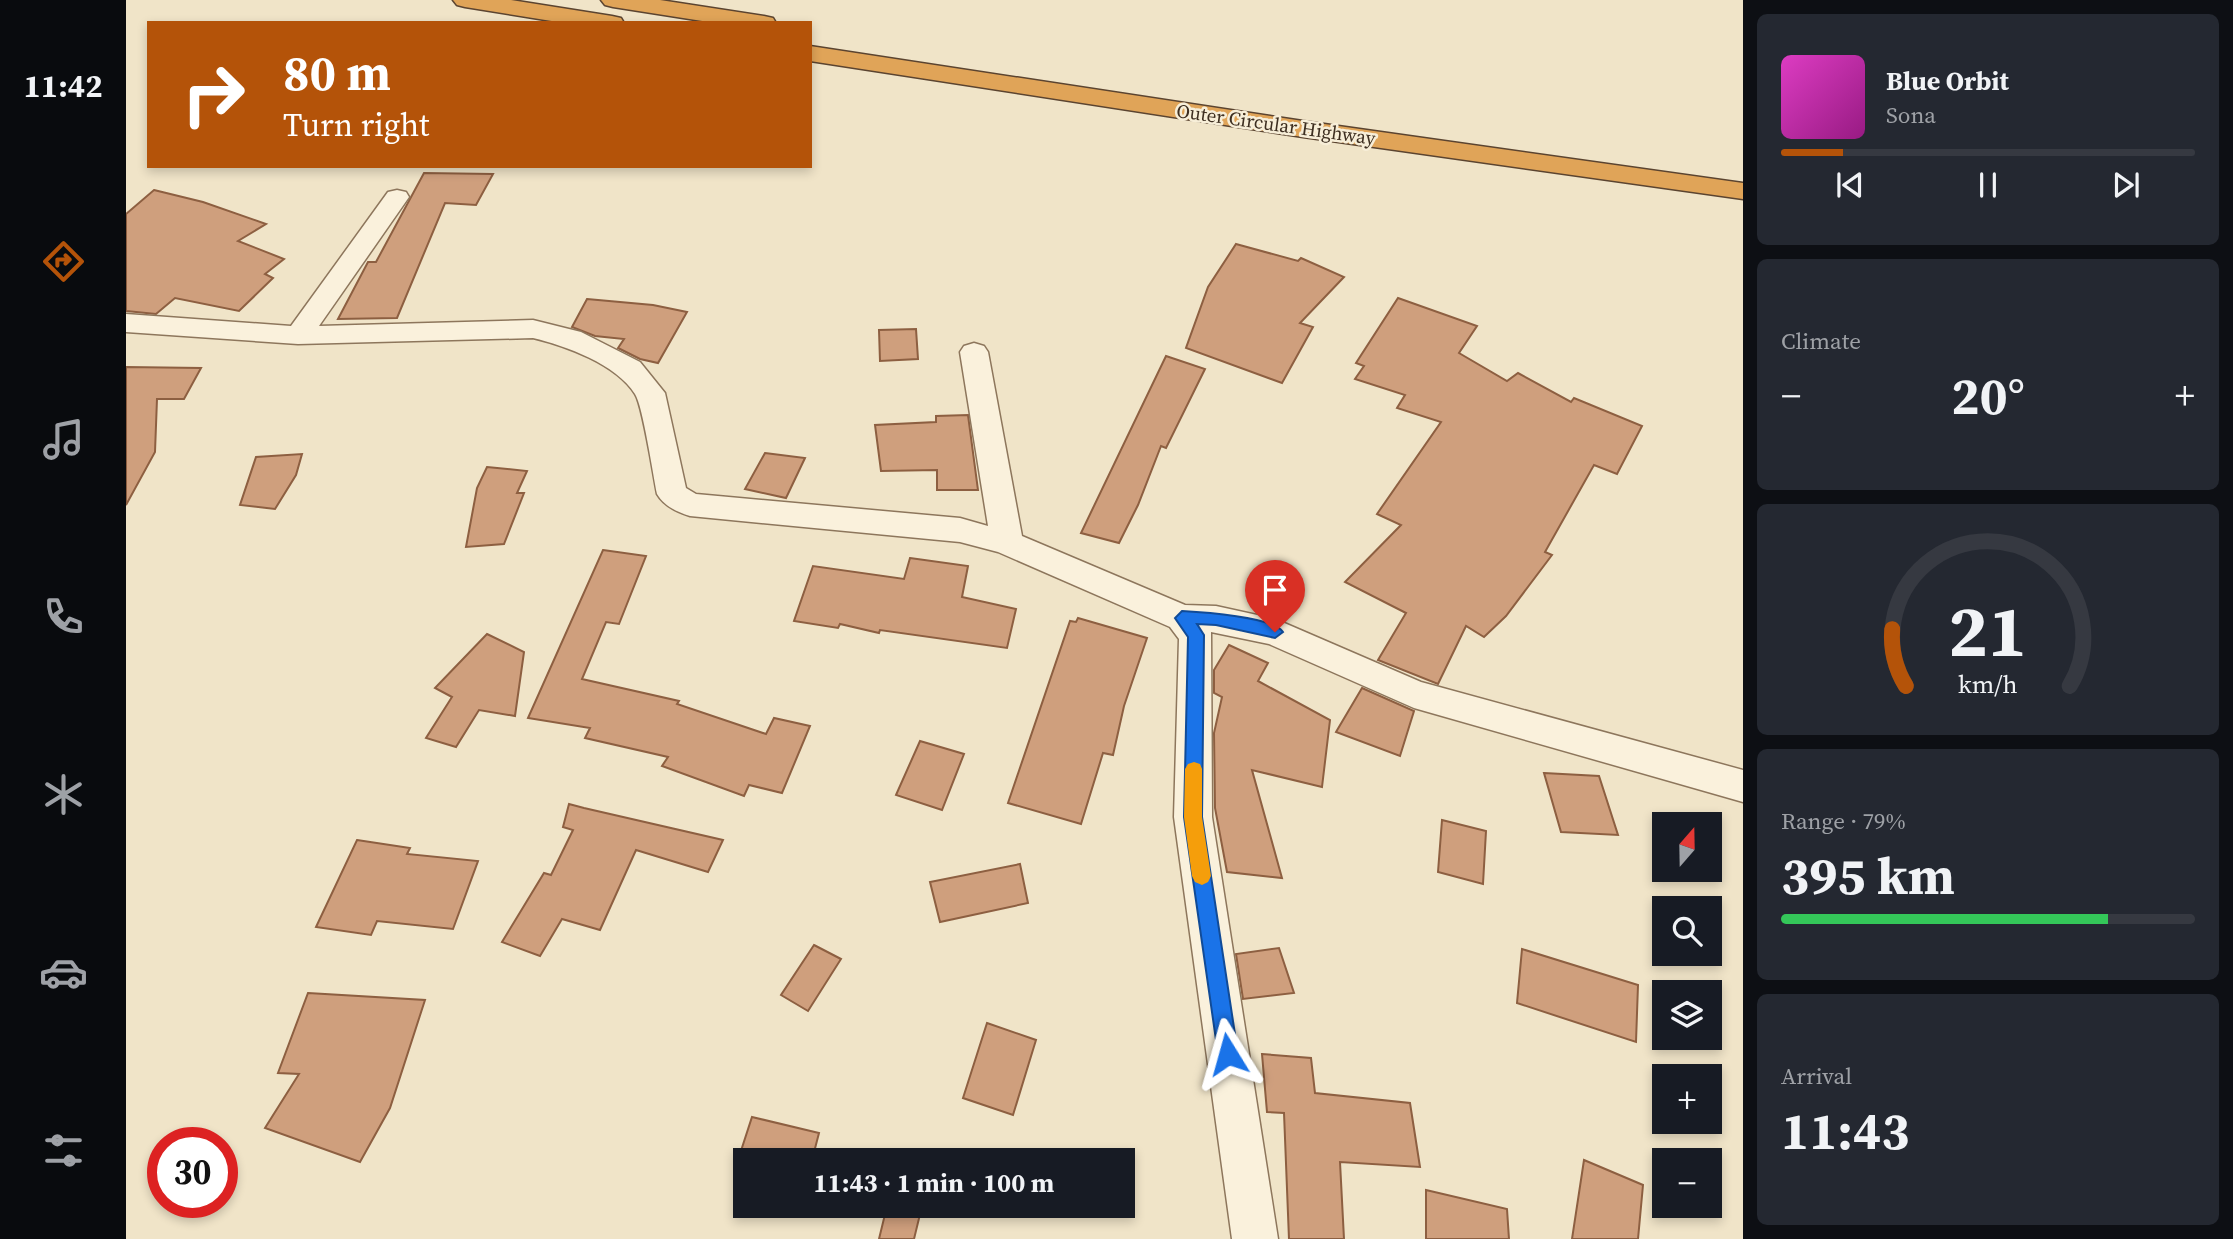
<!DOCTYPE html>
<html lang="en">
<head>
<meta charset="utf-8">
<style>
  body { margin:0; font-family:"Source Serif 4",serif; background:#242831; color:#f1f3f6; height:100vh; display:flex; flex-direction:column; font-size:26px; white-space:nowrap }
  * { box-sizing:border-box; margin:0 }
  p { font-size:23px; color:#9ea1a6 }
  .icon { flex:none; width:38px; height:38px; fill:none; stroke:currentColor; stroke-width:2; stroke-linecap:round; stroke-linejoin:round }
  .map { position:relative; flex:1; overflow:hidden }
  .side { display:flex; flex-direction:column; gap:14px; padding:14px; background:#0d0f14; width:490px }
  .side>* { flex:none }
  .guide { position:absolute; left:21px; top:21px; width:665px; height:147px; border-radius:0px; box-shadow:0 4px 10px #0003; background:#b45309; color:#fff; overflow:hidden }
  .needle { width:46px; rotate:20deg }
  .tools { position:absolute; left:1526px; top:812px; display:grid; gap:14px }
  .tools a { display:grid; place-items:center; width:70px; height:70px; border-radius:0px; background:#171b24; box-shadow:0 4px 10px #0003; font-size:35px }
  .speed { position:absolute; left:21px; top:1127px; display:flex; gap:14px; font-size:35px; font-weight:700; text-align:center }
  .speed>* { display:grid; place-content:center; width:91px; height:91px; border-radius:50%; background:#171b24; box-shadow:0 4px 10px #0003; line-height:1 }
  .speed .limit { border:10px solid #d22; background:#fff; color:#111 }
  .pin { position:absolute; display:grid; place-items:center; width:60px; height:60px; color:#fff; margin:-72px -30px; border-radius:50% 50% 50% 0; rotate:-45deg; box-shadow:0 0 7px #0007 }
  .pin .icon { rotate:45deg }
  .me { position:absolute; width:77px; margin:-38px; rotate:352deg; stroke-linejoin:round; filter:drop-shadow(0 0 5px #0008) }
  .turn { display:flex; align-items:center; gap:24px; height:147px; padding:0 21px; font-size:32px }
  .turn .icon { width:91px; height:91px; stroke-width:2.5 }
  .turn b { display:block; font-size:49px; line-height:60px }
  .big { font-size:52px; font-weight:700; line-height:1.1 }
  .side .tile { flex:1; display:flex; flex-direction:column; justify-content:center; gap:10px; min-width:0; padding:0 24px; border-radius:10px; background:#242831 }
  .side .dial { align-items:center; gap:0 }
  .dial svg { height:182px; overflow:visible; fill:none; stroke:#363941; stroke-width:7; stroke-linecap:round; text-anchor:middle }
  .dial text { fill:#f1f3f6; stroke:none }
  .song { display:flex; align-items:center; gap:21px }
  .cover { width:84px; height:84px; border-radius:10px; background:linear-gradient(135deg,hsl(310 70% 55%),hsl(310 70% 35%)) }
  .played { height:7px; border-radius:4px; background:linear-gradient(90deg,#b45309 15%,#363941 15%) }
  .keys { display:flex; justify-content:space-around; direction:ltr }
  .heat { display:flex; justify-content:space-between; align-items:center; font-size:38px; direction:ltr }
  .charge { height:10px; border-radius:5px; background:linear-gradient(90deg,#34c759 79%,#363941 0) }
  .trip { position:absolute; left:607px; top:1148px; width:402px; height:70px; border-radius:0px; background:#171b24; box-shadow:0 4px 10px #0003; font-weight:700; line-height:70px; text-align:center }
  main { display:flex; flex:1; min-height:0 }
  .menu { display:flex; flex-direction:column; width:126px; justify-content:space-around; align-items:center; background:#090b0e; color:#9ea1a6 }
  .menu .icon { width:49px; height:49px }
  .menu .selected { color:#b45309 }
  .menu b { font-size:32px; color:#f1f3f6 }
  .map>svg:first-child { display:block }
  .building { fill:#cf9f7d; stroke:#8d5f41; stroke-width:2 }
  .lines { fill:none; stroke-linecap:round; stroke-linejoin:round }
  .minor-casing { stroke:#8d765c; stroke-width:3 }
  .motorway-casing { stroke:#5b4430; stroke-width:3 }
  .minor { fill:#faf1dc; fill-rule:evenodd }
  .motorway { fill:#e0a458; fill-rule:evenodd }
  .route { fill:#1a73e8; stroke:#114b97; stroke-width:2 }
  .slow { fill:#f59e0b }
  .labels { text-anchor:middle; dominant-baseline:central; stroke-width:5; stroke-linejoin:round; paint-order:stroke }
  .far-street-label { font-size:19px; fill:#3d2e20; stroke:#f7eed8 }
</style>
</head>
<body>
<main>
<nav class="menu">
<b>11:42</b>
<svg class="icon selected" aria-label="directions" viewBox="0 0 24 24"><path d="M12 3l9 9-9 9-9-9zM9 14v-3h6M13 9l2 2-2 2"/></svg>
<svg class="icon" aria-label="music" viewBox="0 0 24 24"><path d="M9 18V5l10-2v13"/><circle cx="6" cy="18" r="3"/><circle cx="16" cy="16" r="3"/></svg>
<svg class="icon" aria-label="phone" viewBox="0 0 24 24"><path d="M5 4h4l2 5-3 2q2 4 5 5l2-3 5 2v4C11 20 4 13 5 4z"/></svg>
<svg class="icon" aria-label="climate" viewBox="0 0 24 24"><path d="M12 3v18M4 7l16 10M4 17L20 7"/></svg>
<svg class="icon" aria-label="car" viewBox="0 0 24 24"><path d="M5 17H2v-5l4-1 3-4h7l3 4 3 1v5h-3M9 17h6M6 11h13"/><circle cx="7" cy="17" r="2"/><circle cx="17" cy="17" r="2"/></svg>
<svg class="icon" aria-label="filters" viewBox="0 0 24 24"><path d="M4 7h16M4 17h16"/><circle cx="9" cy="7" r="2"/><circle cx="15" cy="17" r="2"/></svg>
</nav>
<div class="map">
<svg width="1617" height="1239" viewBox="0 0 1617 1239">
  <rect width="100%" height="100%" fill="#f0e4c8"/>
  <g class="building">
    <polygon points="298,173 367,174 350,205 319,203 271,318 212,319 242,262 250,262"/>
    <polygon points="28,190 77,202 140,224 112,241 158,259 139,274 147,278 113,311 49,298 30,314 0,311 0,214"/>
    <polygon points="1110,244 1172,261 1175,258 1218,277 1174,323 1187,327 1156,383 1060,348 1082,287"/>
    <polygon points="1272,298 1351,326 1333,353 1381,381 1392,373 1445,402 1448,398 1516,426 1491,474 1468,465 1419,552 1426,555 1380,616 1358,637 1340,626 1312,684 1252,660 1280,613 1219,582 1275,525 1251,514 1315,422 1271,408 1279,395 1229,379 1238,366 1230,363"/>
    <polygon points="461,299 527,305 561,312 532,363 514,359 492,348 498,339 469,336 446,327"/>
    <polygon points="790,329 792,359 754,361 753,330"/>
    <polygon points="1040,356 1079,369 1040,448 1035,446 1012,505 993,543 955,533"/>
    <polygon points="0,367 75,368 58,399 31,399 29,452 0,505"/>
    <polygon points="842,415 852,490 811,490 811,470 755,471 749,425 810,422 810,416"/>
    <polygon points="639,453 679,458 660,498 619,489"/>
    <polygon points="176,454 170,475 149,509 114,505 130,457"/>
    <polygon points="361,467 401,471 391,493 398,493 378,544 340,547 351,488"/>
    <polygon points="477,550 520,556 493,624 480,622 456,679 553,701 551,704 640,734 648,718 684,726 656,793 623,785 618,796 536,766 542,757 459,738 464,728 402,718"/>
    <polygon points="784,558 842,566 836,597 890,609 881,648 754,630 753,633 714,624 712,628 668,621 687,566 778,579"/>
    <polygon points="952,618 1021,638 998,706 987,755 977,753 955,824 882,803 944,621 950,622"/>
    <polygon points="361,634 398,652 389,716 353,710 330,747 300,738 326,697 309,688"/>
    <polygon points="1103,645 1142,663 1132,681 1204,720 1196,787 1126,770 1156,878 1101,872 1089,808 1088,733 1096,697 1088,693 1088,670"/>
    <polygon points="1236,688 1288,711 1274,756 1210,732"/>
    <polygon points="794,741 838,754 816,810 770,795"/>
    <polygon points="1418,773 1473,776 1492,835 1435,832"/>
    <polygon points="443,804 458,808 597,840 582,872 510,850 474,930 436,919 414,956 376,942 418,873 425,875 447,830 437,827"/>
    <polygon points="1316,820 1360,831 1357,884 1312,872"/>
    <polygon points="231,840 284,848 281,854 352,861 327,929 251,921 245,935 190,927"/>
    <polygon points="894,864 902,903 814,922 804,882"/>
    <polygon points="688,945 715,959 682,1011 655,995"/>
    <polygon points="1153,948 1168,993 1117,999 1110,954"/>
    <polygon points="1396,949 1512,985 1510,1042 1391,1003"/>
    <polygon points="182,993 299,1000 264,1108 234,1162 139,1128 173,1074 152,1073"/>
    <polygon points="861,1023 910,1040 887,1115 837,1098"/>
    <polygon points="1136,1054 1185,1058 1189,1093 1284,1103 1294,1167 1214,1162 1218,1239 1163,1239 1158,1113 1141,1112"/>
    <polygon points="626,1117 693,1133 686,1160 612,1160"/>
    <polygon points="1458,1160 1517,1185 1512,1239 1446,1239"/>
    <polygon points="1300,1190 1381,1209 1383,1239 1300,1239"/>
    <polygon points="761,1206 796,1206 788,1239 753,1239"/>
  </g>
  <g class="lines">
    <defs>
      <path id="minor" d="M271 190 280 192 283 197 193 326 407 320 455 332 514 362 539 393 560 488 570 494 834 518 862 526 834 352 838 346 848 343 858 346 862 352 896 536 1059 605 1090 606 1149 619 1295 682 1617 770V802L1288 708 1143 644 1085 632 1086 817 1152 1239H1106L1048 817 1053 639 1044 627 872 552 834 542 564 516C551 512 538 506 531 494 527 475 517 406 509 394 490 364 440 346 407 338L172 344 0 332V314L165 326 262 192Z"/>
      <g id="motorway">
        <polygon points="327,0 385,0 486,16 495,18 498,23 438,23 339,7 331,5"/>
        <polygon points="475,0 534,0 638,16 647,18 650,23 589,23 487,7 479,5"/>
        <polygon points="684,46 1177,121 1617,183 1617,199 1177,137 684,61"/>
      </g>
    </defs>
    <use href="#minor" class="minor-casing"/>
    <use href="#motorway" class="motorway-casing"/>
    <use href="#minor" class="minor"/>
    <use href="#motorway" class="motorway"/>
  </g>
  <path class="route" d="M1056 611C1075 612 1148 617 1157 632L1149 638 1090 625 1071 624 1078 635 1076 817 1112 1054 1109 1062 1102 1064 1095 1062 1092 1054 1058 817 1062 637 1049 618Z"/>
  <polygon class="slow" points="1068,762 1074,764 1076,769 1076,817 1085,876 1082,882 1076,885 1069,882 1066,876 1058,817 1059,769 1062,764"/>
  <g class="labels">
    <g class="far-street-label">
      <text transform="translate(1150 124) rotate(8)">Outer Circular Highway</text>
    </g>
  </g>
</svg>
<div class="tools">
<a><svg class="needle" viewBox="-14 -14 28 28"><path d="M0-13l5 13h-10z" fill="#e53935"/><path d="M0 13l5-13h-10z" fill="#9ea1a6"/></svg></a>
<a><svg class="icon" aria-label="search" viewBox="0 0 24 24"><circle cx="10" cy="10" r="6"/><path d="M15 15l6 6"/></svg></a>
<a><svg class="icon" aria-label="layers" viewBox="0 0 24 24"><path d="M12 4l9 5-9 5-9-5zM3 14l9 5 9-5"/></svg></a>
<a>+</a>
<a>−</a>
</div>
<div class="speed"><div class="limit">30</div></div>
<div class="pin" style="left:1149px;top:632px;background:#d93025"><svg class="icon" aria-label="arrive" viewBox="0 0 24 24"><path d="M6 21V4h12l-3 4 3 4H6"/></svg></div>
<svg class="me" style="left:1102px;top:1054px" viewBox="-20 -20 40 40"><path d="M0-17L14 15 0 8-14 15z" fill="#1a73e8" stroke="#fff" stroke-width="4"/></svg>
<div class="trip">11:43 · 1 min · 100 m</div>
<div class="guide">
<div class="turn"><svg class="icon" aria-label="right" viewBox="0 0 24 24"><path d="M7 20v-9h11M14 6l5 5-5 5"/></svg><div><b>80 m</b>Turn right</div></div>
</div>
</div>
<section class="side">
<div class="tile">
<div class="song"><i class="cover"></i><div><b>Blue Orbit</b><p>Sona</p></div></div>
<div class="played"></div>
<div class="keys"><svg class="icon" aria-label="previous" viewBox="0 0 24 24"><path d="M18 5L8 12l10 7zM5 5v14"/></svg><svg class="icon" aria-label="pause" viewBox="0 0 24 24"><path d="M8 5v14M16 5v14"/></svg><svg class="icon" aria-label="next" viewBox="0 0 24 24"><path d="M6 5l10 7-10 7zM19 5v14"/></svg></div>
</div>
<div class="tile"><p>Climate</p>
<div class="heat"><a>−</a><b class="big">20°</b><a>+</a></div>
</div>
<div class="tile dial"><svg viewBox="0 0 100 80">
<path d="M14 69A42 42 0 1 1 86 69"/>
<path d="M14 69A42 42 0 0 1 8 44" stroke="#b45309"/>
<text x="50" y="56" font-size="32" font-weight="700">21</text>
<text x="50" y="72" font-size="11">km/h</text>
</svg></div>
<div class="tile"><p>Range · 79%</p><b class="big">395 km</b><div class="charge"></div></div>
<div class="tile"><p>Arrival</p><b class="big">11:43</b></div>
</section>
</main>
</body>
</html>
